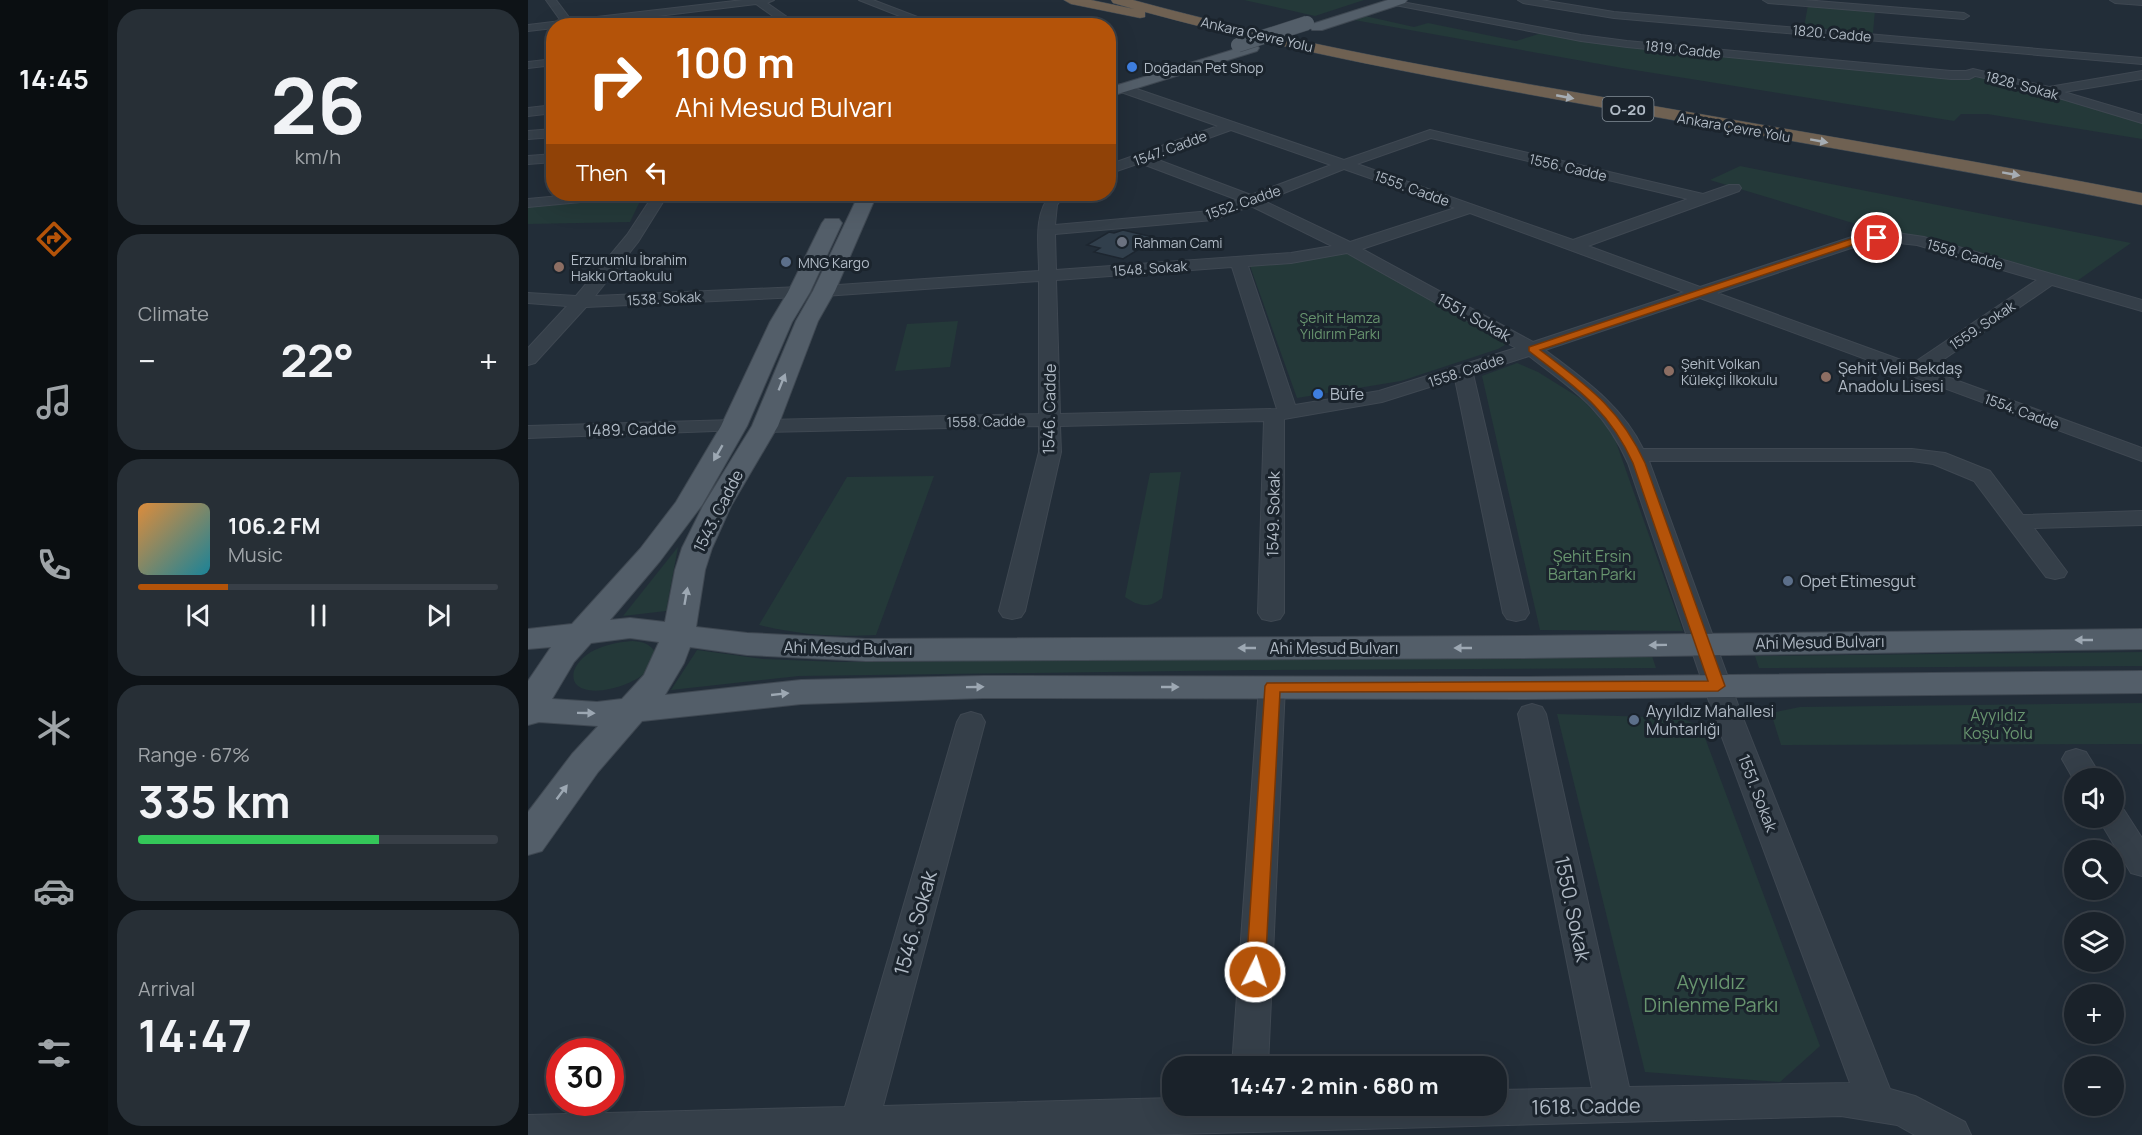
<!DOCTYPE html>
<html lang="en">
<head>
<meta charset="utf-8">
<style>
  body { margin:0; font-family:Manrope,sans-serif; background:#272f36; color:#f1f3f6; height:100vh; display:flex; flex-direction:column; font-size:22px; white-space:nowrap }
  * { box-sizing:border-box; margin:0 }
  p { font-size:20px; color:#9fa4a8 }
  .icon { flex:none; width:33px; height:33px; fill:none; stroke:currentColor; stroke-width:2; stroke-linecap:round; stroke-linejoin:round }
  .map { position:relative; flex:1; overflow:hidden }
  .panel { display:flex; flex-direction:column; gap:9px; padding:9px; background:#0e1317; width:420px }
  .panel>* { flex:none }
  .banner { position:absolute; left:18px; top:18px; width:570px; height:183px; border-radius:24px; box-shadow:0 6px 24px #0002,0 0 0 2px #383f47; background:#b45309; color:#fff; overflow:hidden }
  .tools { position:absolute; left:1536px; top:768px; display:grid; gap:12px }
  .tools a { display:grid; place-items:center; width:60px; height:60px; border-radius:50%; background:#1a222a; box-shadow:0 6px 24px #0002,0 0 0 2px #383f47; font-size:30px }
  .speed { position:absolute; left:18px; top:1038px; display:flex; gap:12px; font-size:30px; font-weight:700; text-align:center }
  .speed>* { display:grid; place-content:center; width:78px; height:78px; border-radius:50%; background:#1a222a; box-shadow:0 6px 24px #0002,0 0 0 2px #383f47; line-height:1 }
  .speed .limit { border:9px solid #d22; background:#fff; color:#111 }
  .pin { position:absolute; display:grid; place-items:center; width:51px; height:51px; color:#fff; margin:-26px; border:3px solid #fff; border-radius:50%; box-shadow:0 2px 6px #0007 }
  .me { position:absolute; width:66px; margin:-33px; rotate:4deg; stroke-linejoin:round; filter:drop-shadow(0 0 4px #0008) }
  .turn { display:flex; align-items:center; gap:21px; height:126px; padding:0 30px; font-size:27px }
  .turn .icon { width:78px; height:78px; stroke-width:2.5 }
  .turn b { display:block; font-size:42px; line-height:51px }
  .then { display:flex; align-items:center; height:57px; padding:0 30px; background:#0003; gap:12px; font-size:22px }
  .big { font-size:45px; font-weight:700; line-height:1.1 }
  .panel .card { flex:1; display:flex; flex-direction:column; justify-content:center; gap:9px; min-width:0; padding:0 21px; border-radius:24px; background:#272f36 }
  .panel .dial { align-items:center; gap:0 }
  .dial b { font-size:78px; line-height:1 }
  .song { display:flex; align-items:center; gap:18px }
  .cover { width:72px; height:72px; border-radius:9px; background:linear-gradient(135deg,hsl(30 70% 55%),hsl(190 70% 35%)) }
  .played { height:6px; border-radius:3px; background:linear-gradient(90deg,#b45309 25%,#383f47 25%) }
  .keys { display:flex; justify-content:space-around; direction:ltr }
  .heat { display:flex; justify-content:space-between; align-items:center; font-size:33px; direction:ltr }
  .charge { height:9px; border-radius:4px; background:linear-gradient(90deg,#34c759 67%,#383f47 0) }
  .trip { position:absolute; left:634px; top:1056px; width:345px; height:60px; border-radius:24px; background:#1a222a; box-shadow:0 6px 24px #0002,0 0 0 2px #383f47; font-weight:700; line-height:60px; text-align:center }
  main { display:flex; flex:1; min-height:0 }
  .tabs { display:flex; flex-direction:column; width:108px; justify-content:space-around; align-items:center; background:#0a0e11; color:#9fa4a8 }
  .tabs .icon { width:42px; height:42px }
  .tabs .selected { color:#b45309 }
  .tabs b { font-size:27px; color:#f1f3f6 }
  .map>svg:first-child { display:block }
  .green { fill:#243939 }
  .building { fill:#313f4c; stroke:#1d2630; stroke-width:1.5 }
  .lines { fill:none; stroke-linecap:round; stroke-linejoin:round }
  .minor-casing { stroke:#3f4852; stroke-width:2 }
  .major-casing { stroke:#3f4852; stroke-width:2 }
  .highway-casing { stroke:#404a54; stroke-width:1 }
  .minor { fill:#353f49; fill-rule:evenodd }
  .major { fill:#535e69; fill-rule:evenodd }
  .highway { fill:#6f6152; fill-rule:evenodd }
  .major-bridge-casing { stroke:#3f4852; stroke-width:15; stroke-linecap:butt }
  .major-bridge { stroke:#535e69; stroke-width:14 }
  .oneway { fill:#a6adb4 }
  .oneway2 { fill:#9da8b3 }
  .route { fill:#b45309; stroke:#753606; stroke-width:1.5 }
  .shop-dot { fill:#3f7fe0; stroke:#1b242d; stroke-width:2 }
  .worship-dot { fill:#6b7280; stroke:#1b242d; stroke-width:2 }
  .service-dot { fill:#5c6f8a; stroke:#1b242d; stroke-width:2 }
  .education-dot { fill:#8d6e63; stroke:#1b242d; stroke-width:2 }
  .labels { text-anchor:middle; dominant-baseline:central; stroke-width:6; stroke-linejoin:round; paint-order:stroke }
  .far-street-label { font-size:14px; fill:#b0bac5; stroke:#1b242d }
  .far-poi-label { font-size:14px; fill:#b0bac5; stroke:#1b242d; text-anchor:start }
  .far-park-label { font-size:14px; fill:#68956f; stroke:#1b242d }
  .shield { fill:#1b242d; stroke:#838d97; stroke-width:1.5 }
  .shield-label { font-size:15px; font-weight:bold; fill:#b0bac5 }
  .street-label { font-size:16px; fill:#b0bac5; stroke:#1b242d }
  .poi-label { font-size:16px; fill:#b0bac5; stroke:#1b242d; text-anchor:start }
  .park-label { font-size:16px; fill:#68956f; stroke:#1b242d }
  .near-street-label { font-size:20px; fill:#b0bac5; stroke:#1b242d }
  .near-park-label { font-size:20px; fill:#68956f; stroke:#1b242d }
</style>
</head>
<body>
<main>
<nav class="tabs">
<b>14:45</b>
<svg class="icon selected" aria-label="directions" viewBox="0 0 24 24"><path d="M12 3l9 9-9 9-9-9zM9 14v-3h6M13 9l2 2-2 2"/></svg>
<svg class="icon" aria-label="music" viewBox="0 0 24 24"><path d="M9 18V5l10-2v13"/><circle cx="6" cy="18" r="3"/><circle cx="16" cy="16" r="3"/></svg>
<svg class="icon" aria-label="phone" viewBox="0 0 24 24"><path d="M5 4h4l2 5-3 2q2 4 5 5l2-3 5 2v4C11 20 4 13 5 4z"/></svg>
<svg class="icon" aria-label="climate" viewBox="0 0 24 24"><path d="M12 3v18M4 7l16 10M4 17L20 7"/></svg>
<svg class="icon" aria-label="car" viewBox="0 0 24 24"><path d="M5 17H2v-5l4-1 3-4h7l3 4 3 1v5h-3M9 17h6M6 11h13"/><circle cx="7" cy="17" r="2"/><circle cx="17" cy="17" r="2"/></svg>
<svg class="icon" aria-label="filters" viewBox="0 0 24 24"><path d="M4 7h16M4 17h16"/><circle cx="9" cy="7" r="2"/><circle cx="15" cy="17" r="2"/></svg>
</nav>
<section class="panel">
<div class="card dial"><b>26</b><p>km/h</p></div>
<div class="card"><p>Climate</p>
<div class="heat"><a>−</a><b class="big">22°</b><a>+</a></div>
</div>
<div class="card">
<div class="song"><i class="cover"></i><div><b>106.2 FM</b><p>Music</p></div></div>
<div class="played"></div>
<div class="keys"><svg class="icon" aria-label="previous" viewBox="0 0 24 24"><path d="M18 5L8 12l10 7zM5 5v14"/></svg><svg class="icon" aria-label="pause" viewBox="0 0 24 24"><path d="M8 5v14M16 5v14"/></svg><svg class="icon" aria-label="next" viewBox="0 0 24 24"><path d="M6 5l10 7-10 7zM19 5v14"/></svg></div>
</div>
<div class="card"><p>Range · 67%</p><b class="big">335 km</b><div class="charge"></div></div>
<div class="card"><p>Arrival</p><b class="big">14:47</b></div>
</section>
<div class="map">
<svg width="1614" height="1135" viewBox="0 0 1614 1135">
  <rect width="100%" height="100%" fill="#222d38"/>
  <g class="green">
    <polygon points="716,0 836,0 787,16"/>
    <polygon points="1280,5 1347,10 1345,33 1276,27"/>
    <polygon points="837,16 886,27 900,23 988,41 1014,33 1430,77 1463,78 1614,121 1614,139 1459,114 1433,114 1426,121 1094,68 826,20"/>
    <polygon points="1212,166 1603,243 1549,281 1400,237 1348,230 1182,180"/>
    <polygon points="115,195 102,222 0,224 0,207"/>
    <polygon points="818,253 980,343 970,349 873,381 769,398 722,266"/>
    <polygon points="430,321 422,367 367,371 379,324"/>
    <polygon points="989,363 1010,372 1055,400 1084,431 1155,631 1012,630 954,376"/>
    <path d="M653 472 634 598C621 609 610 606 597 597L622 473Z"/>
    <path d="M406 476 348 635C305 637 273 635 231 625L319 477Z"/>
    <polygon points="150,547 138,611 95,616"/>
    <path d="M105 641C116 642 122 644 128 653 126 658 124 666 120 670 109 684 62 700 48 684 45 680 45 675 46 671 54 649 85 642 105 641Z"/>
    <polygon points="169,650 235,659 311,662 1124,656 1128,668 727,670 271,676 143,690"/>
    <polygon points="1614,652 1614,666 1231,668 1227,656"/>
    <polygon points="1614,703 1614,744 1253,745 1243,713 1272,707"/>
    <polygon points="1029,714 1153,718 1173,727 1292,1046 1252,1082 1117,1072"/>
  </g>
  <polygon class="building" points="595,230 629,238 595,259 566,252 572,248 559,245 581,232 586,233"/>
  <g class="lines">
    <defs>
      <g id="minor">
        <polygon points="18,0 28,0 43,20 215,0 246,0 239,3 272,26 259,26 228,4 48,26 26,26 26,28 0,31 0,25 33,21"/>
        <polygon points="331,0 345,0 413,26 397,26"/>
        <polygon points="863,0 1053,35 1099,41 1423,71 1438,71 1445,69 1521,87 1614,71 1614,79 1536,92 1614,115 1614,123 1481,83 1447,76 1441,79 1423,79 1099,47 1053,41 867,5 864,4"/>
        <polygon points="990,0 1013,0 1086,12 1614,58 1614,64 1086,18 995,3"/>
        <polygon points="1235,0 1276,0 1436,13 1441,16 1436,19 1240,3"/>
        <polygon points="1582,0 1614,0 1614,5 1587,3"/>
        <polygon points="26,59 26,65 0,68 0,62"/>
        <path d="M594 84 816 160 902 130 1175 194 1201 185H1211L1213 188 1211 191 1060 246 1172 287 1336 233 1362 232 1396 237 1614 300V311L1524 285 1400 370 1614 448V461L1172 298 1017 350C1055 379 1094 405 1115 449H1384L1417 453 1462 471 1495 515 1614 511V525L1506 528 1539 572 1536 577 1527 579 1518 577 1446 481 1405 464 1384 461H1121L1213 713 1362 1089 1387 1096 1437 1122 1443 1135H1387L1369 1125 1313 1116 612 1135H0V1115L317 1107 429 722 433 715 443 712 453 715 457 722 355 1106 645 1098V1106H969V1090L1064 1088 990 714 994 707 1004 704 1014 707 1018 714 1101 1087 1322 1083 1185 713 1100 463C1076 409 1047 391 1001 356L945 374 1001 613 997 619 988 621 979 619 975 613 927 379 854 402 756 419V613L752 619 743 621 734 619 730 613 736 421 532 426 533 452 497 611 493 617 484 619 475 617 471 611 511 452V426L237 432 230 430 227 426 230 422 237 420 511 414V281L296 296 290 295 287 291 290 287 296 286 511 271C511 245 505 215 523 194H537L529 205 527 225 683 211 710 200 612 163 580 174V165L690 126 590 91V85ZM703 130 803 165 723 195 625 158ZM903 138 1160 199 1045 240 829 164ZM816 169 927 208 822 242 736 201ZM723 206 804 246 763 253 528 270 527 234 685 220ZM942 213 1156 292 1005 342 834 249ZM1362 242 1389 245 1509 280 1384 364 1189 293 1338 243ZM819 253 988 348 851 391 767 405 720 266 763 263ZM704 267 749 409 532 414 528 280Z"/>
        <polygon points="26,105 26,113 0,116 0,108"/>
        <polygon points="26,129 26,137 0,139 0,131"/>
        <polygon points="26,154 26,162 0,164 0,156"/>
        <polygon points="53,194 102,194 95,198 0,207 0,199"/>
        <polygon points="126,194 140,194 110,242 67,296 271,287 277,288 280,292 277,296 271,297 58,307 7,363 0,365 0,348 39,306 0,303 0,293 48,296 99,235"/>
        <polygon points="206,420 213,422 216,426 213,430 0,438 0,426"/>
        <polygon points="744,677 754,680 757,686 740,1066 704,1066 731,686 734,680"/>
        <polygon points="1548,749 1558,752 1574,778 1546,778 1546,780 1534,759 1538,752"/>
        <polygon points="1586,807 1596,810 1614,838 1614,876 1603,873 1570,818 1586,818"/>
      </g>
      <g id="major">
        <polygon points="860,0 879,0 877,3 794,30 784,30 782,27 784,24"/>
        <polygon points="724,44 729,45 731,48 729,51 580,97 580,88"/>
        <path d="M331 194H349L307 291 290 321 250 426 203 506 184 548 177 570 168 627 219 633 338 639 994 636 1614 629V649L994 658 338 661 219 655 162 647 156 663 137 695 273 680 455 676 999 677 1614 671V693L999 699 455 698 273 704 114 721 70 772 14 851 0 855V812L44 754 70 726 11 722 0 725V681L23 647 0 649V629L44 624 112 549 148 502 193 426 242 322 260 292 294 223 297 219H311L314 223 282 292 264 322 219 426 174 505 132 561 82 620 102 618 137 622 147 570 154 548 175 506 224 426 268 321 285 291ZM102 638 131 642 116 675 94 699 69 702 24 699 46 662 63 643Z"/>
      </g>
      <path id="highway" d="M536 0H563L606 9 585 3 583 0H605C748 39 894 66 1040 91 1231 125 1423 156 1614 193V205C1420 167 1226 135 1032 100 893 75 753 49 617 12V17L612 18 543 4Z"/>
    </defs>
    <use href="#minor" class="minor-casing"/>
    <use href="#major" class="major-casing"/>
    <use href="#highway" class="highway-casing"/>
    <use href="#minor" class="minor"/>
    <use href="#major" class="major"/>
    <use href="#highway" class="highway"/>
    <defs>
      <polyline id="major-bridge" points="710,45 779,23"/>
    </defs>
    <use href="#major-bridge" class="major-bridge-casing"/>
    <use href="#major-bridge" class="major-bridge"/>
  </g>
  <defs><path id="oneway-solid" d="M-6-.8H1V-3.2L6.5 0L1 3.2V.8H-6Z" transform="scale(1.5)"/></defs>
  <g class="oneway">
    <use href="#oneway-solid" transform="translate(1037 97) rotate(11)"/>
    <use href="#oneway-solid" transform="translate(1291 141) rotate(10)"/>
    <use href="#oneway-solid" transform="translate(1483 174) rotate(10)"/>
  </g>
  <g class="oneway2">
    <use href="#oneway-solid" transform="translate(254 382) rotate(-68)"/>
    <use href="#oneway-solid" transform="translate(190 453) rotate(120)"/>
    <use href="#oneway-solid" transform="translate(158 596) rotate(-80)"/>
    <use href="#oneway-solid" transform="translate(1556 640) rotate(180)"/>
    <use href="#oneway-solid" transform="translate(1130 645) rotate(179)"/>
    <use href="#oneway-solid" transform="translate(719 648) rotate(-180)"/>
    <use href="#oneway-solid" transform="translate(935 648) rotate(180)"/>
    <use href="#oneway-solid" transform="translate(447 687) rotate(-1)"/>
    <use href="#oneway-solid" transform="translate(642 687)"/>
    <use href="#oneway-solid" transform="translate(252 694) rotate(-6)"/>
    <use href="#oneway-solid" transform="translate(58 713) rotate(1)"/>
    <use href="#oneway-solid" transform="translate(34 792) rotate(-53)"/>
  </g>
  <path class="route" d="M1349 235 1353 238 1352 240 1336 241 1012 350C1059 386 1091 407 1117 463L1197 686 1190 691 752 692 737 972 734 977 727 980 720 977 718 972 737 686 739 683 1180 681 1105 463C1080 408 1047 387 1001 351V347L1332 236Z"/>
  <g class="shop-dot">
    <circle cx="604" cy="67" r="6"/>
    <circle cx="790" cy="394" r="6"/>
  </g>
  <circle class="worship-dot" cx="594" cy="242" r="6"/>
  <g class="service-dot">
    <circle cx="258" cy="262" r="6"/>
    <circle cx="1260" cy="581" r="6"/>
    <circle cx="1106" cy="720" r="6"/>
  </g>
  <g class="education-dot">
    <circle cx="31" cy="267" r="6"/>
    <circle cx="1141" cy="371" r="6"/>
    <circle cx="1298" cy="377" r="6"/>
  </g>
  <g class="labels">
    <g class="far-street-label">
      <text transform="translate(1304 33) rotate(5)">1820. Cadde</text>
      <text transform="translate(729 34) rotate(13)">Ankara Çevre Yolu</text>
      <text transform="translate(1155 49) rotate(6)">1819. Cadde</text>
      <text transform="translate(1494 85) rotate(15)">1828. Sokak</text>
      <text transform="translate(1206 127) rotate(10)">Ankara Çevre Yolu</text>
      <text transform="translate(642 148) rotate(-20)">1547. Cadde</text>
      <text transform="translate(1040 167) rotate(13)">1556. Cadde</text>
      <text transform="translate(884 188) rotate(20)">1555. Cadde</text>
      <text transform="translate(715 202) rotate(-19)">1552. Cadde</text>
      <text transform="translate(1437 254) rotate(16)">1558. Cadde</text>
      <text transform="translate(622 268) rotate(-4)">1548. Sokak</text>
      <text transform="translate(136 298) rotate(-3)">1538. Sokak</text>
      <text transform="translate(1454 325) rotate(-34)">1559. Sokak</text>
      <text transform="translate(938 370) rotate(-18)">1558. Cadde</text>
      <text transform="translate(1494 411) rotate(20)">1554. Cadde</text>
      <text transform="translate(458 421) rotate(-1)">1558. Cadde</text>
    </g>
    <g class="far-poi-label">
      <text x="616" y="67">Doğadan Pet Shop</text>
      <text x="606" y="242">Rahman Cami</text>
      <text x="43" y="259">Erzurumlu İbrahim<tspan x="43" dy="16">Hakkı Ortaokulu</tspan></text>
      <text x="270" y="262">MNG Kargo</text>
      <text x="1153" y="363">Şehit Volkan<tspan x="1153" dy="16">Külekçi İlkokulu</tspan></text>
    </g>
    <g class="far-park-label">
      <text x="812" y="317">Şehit Hamza<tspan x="812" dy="16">Yıldırım Parkı</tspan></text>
    </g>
    <rect class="shield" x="1074.5" y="97" width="51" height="24" rx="4.5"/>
    <g class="shield-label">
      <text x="1100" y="109">O-20</text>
    </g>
    <g class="street-label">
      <text transform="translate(946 317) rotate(29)">1551. Sokak</text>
      <text transform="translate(521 409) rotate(-89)">1546. Cadde</text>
      <text transform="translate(103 429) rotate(-2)">1489. Cadde</text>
      <text transform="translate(190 511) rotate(-63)">1543. Cadde</text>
      <text transform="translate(745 514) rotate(-89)">1549. Sokak</text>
      <text transform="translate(1292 642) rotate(-1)">Ahi Mesud Bulvarı</text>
      <text transform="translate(320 648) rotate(1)">Ahi Mesud Bulvarı</text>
      <text x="806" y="648">Ahi Mesud Bulvarı</text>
      <text transform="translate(1230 793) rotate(69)">1551. Sokak</text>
    </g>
    <g class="poi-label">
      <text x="1310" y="368">Şehit Veli Bekdaş<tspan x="1310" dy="18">Anadolu Lisesi</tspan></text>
      <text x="802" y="394">Büfe</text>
      <text x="1272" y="581">Opet Etimesgut</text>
      <text x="1118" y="711">Ayyıldız Mahallesi<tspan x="1118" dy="18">Muhtarlığı</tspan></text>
    </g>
    <g class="park-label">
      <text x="1064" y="556">Şehit Ersin<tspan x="1064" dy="18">Bartan Parkı</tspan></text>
      <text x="1470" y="715">Ayyıldız<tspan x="1470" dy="18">Koşu Yolu</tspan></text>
    </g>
    <g class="near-street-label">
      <text transform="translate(1045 909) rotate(78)">1550. Sokak</text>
      <text transform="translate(387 923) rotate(-74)">1546. Sokak</text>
      <text transform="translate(1058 1106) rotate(-1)">1618. Cadde</text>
    </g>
    <g class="near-park-label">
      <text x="1183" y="981">Ayyıldız<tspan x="1183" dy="23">Dinlenme Parkı</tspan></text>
    </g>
  </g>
</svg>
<div class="tools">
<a><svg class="icon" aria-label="sound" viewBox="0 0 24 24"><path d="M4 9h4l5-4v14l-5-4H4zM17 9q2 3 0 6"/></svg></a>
<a><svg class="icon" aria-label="search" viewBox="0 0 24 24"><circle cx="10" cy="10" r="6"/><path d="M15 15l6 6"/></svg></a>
<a><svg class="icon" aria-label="layers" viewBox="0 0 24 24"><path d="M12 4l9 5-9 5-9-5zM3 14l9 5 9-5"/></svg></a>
<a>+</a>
<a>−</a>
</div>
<div class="speed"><div class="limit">30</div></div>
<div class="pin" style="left:1349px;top:238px;background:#d93025"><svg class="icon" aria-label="arrive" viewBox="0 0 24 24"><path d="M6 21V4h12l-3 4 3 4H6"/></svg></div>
<svg class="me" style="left:727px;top:972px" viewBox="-20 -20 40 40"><circle r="17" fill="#b45309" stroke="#fff" stroke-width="3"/><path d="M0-11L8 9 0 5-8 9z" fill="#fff"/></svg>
<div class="trip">14:47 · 2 min · 680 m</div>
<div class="banner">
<div class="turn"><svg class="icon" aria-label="right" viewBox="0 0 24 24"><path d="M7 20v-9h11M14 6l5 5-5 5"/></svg><div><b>100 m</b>Ahi Mesud Bulvarı</div></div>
<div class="then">Then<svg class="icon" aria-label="left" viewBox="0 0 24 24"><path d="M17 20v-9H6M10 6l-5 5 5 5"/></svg></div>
</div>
</div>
</main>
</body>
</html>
